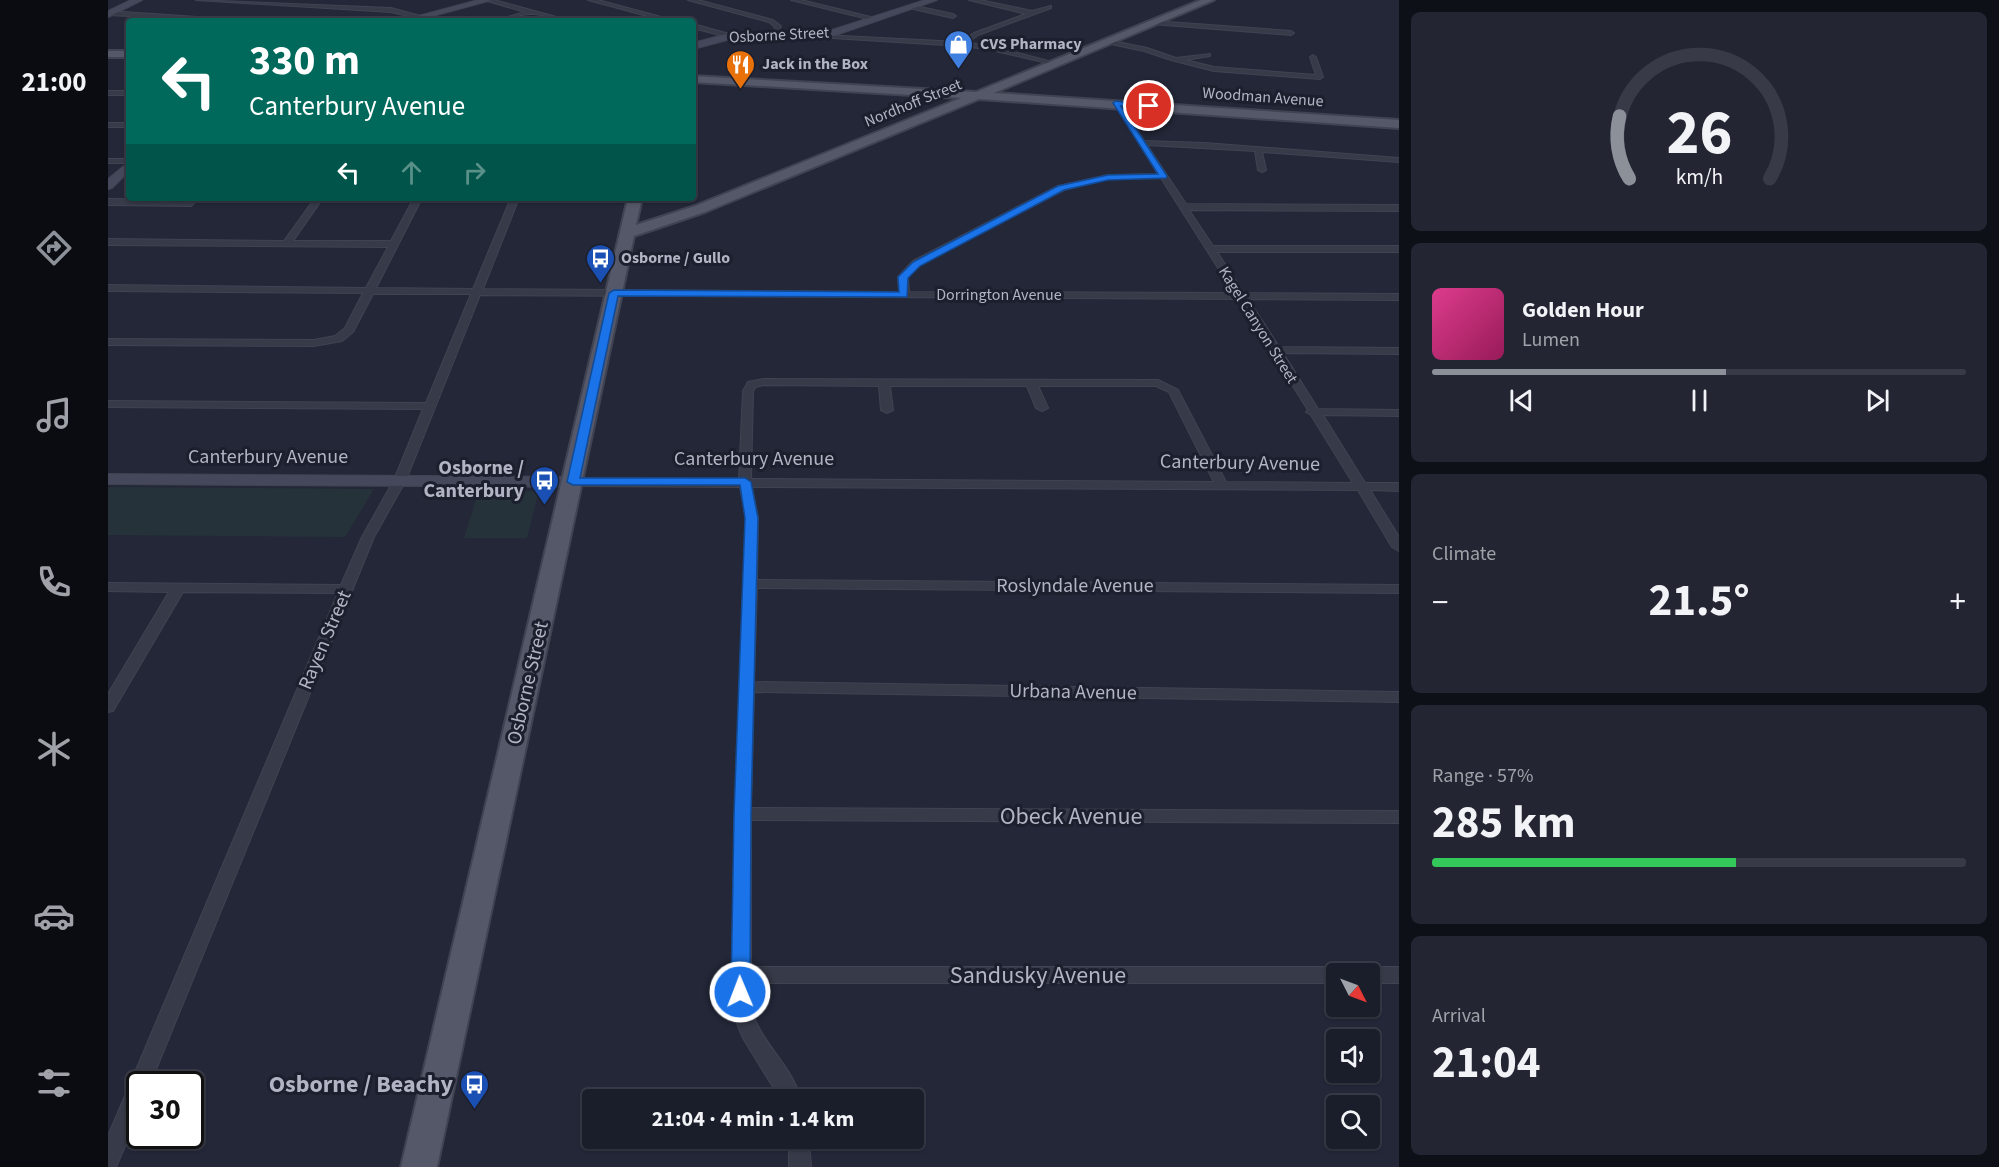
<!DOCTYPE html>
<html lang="en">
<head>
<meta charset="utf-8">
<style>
  body { margin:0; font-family:"Source Sans 3",sans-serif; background:#232632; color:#f1f3f6; height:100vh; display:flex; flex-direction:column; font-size:22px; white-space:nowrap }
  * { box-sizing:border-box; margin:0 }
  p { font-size:20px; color:#9fa2a8 }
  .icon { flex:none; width:33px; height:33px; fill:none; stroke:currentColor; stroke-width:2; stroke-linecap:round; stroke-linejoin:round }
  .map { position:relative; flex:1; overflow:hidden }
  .side { display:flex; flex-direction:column; gap:12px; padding:12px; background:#0e1017; width:600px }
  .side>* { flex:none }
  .hud { position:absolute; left:18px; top:18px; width:570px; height:183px; border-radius:6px; box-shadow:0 2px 4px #0004,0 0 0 2px #383b47; background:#00695c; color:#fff; overflow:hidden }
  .needle { width:39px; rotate:132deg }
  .fabs { position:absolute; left:1218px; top:963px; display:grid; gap:12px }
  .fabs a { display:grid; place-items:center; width:54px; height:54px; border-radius:6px; background:#1a1d2a; box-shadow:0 2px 4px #0004,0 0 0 2px #383b47; font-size:30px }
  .speed { position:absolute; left:18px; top:1071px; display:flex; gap:12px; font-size:30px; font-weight:700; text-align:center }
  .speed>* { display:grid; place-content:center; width:78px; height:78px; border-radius:50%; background:#1a1d2a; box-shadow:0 2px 4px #0004,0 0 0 2px #383b47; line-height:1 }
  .speed .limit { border:3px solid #111; border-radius:9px; background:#fff; color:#111 }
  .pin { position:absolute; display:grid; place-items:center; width:51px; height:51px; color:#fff; margin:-26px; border:3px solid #fff; border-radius:50%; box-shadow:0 2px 6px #0007 }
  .me { position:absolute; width:66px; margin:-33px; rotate:359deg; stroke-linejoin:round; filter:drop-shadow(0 0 4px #0008) }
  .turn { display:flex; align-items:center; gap:21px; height:126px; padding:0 24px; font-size:27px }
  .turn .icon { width:78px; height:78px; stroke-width:2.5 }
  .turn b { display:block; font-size:42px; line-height:51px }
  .lanes { display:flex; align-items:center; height:57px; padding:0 24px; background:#0003; justify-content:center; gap:30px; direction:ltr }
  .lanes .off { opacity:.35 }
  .big { font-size:45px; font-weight:700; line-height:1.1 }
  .side .tile { flex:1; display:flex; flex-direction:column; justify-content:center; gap:9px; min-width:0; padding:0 21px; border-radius:9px; background:#232632 }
  .side .dial { align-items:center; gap:0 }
  .dial svg { height:156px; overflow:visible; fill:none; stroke:#383b47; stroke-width:7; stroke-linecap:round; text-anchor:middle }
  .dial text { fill:#f1f3f6; stroke:none }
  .song { display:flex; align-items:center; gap:18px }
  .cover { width:72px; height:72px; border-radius:9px; background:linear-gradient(135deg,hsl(330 70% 55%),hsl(330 70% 35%)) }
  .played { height:6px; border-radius:3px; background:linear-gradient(90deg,#8c9099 55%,#383b47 55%) }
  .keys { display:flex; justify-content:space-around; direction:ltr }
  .heat { display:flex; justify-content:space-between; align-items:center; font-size:33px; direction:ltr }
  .charge { height:9px; border-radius:4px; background:linear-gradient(90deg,#34c759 57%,#383b47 0) }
  .trip { position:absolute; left:474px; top:1089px; width:342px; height:60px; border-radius:6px; background:#1a1d2a; box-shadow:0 2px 4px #0004,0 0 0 2px #383b47; font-weight:700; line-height:60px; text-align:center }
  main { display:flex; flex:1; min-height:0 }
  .tab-bar { display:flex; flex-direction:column; width:108px; justify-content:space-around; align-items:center; background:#0a0c11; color:#9fa2a8 }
  .tab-bar .icon { width:42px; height:42px }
  .tab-bar .selected { color:#8c9099 }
  .tab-bar b { font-size:27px; color:#f1f3f6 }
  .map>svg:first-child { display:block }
  .green { fill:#253239 }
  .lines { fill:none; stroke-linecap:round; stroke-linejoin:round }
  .street-casing { stroke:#404352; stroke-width:2 }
  .secondary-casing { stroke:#404352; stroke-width:2 }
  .primary-casing { stroke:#404352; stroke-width:4 }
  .street { fill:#373a49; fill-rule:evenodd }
  .secondary { fill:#45485b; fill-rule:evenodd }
  .primary { fill:#555869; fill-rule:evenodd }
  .route { fill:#1a73e8; stroke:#114b97; stroke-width:1.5 }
  .labels { text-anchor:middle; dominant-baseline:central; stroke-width:6; stroke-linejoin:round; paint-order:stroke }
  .far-street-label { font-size:16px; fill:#b2b4c5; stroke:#1c1f2d }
  .far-poi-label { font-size:16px; font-weight:bold; fill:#b2b4c5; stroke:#1c1f2d; text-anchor:start }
  .street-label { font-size:20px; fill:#b2b4c5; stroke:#1c1f2d }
  .poi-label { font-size:20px; font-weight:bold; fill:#b2b4c5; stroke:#1c1f2d; text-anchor:end }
  .near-street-label { font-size:24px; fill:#b2b4c5; stroke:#1c1f2d }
  .near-poi-label { font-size:24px; font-weight:bold; fill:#b2b4c5; stroke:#1c1f2d; text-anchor:end }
</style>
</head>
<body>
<main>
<nav class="tab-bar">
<b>21:00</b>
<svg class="icon selected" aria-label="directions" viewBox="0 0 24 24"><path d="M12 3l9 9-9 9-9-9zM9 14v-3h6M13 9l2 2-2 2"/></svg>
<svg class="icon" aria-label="music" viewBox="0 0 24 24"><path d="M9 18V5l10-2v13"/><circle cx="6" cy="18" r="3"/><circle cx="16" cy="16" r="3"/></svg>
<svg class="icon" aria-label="phone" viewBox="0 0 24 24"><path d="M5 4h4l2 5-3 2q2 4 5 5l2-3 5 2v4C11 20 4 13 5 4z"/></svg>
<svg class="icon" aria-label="climate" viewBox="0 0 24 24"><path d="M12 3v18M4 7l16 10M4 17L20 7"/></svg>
<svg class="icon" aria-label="car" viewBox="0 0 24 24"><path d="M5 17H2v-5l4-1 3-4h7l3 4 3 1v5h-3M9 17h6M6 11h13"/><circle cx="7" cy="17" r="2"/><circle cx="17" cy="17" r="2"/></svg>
<svg class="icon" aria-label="filters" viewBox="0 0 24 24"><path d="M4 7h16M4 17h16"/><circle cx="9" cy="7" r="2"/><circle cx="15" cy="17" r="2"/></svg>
</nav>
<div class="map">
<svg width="1291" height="1167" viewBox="0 0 1291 1167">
  <rect width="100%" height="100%" fill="#232738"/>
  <g class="green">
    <polygon points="0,487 266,489 237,537 0,535"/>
    <polygon points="371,490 431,491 419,538 356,538"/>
  </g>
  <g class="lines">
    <defs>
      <g id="street">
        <polygon points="88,0 283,8 316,17 313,19 283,12"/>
        <path d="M376 0H386L463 21C449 21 438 14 424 14 412 13 399 21 386 21L417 12Z"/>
        <polygon points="480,0 490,0 568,21 558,21"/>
        <polygon points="580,0 590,0 665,20 673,26 670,35 665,36 667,27 661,22"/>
        <polygon points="683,0 693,0 771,19 768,21"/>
        <polygon points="861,0 872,0 924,11 943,6 943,8 870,35 859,43 879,45 948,63 948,65 879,49 853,46 692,36 695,34 852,42 866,33 918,14"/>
        <polygon points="803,5 845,14 848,16 845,18 801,8"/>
        <polygon points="0,11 119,19 122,21 0,15"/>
        <polygon points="1046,21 1183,31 1186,33 1183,35 1044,24"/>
        <polygon points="585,24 625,35 626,36 623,38 585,28"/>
        <polygon points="1000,40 1039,48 1068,58 1102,54 1102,56 1077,60 1106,67 1208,75 1202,57 1205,55 1208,57 1215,77 1212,79 1106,71 1063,60 1036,51 998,43"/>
        <rect x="0" y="91" width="21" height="4"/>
        <path d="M1005 101H1011L1036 141 1097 143 1291 158V162L1154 152 1158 170 1154 172 1150 170 1147 151 1039 145 1078 204 1291 205V211L1081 210 1105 246H1291V252H1109L1136 293 1291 294V300L1140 299 1171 347 1291 348V354L1175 353 1210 409 1291 410V416L1215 415 1257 483H1291V491L1262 490 1291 537V551L1284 547 1250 490 644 487 650 518 649 580 1291 585V593L649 588 646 682 1291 692V702L646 692 643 808 1291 811V823L643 820V967H1228L1235 969 1237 974H1228V983H643C643 992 641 1003 644 1012 654 1044 685 1067 693 1100H673L635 1038 623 1009 627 814 638 518 632 487 465 486 459 482 465 478 631 479 635 391 640 382 655 379 1050 380 1070 390 1118 482 1245 483 1203 415 1198 412 1200 410 1130 299 372 295 298 480 266 537 42 1084H32V1110L11 1160 8 1167H0V1136L230 593 75 592 5 711 0 712V694L61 592 0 591V583L233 585 254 537 286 480 315 409 0 407V401L318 403 363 294H265L245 332 234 341 206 346 0 345V339L206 340 227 336 237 328 255 293 0 291V285L258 288 280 247 0 245V239L176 241 207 198H215L185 241H283L306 198H314L268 288 365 289 403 198H411L375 289 791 292 790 277 805 261 950 186 1000 175 1050 174ZM1053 178 1126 293 801 292 800 277 811 265 956 190 1000 179ZM655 385 771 386 773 410 779 413 785 410 782 386H919L928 408 934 411 940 408 930 386H1048L1061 392 1106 482 643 479 645 391 648 387Z"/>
        <rect x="0" y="123" width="21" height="4"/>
        <rect x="0" y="159" width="21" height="4"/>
        <polygon points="83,198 91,198 83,206 0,205 0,199 81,200"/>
        <polygon points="1262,967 1291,967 1291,983 1262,983 1262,974 1253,974 1255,969"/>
        <polygon points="681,1138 701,1138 703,1167 681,1167"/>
      </g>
      <g id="secondary">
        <polygon points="23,0 34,0 0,17 0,11"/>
        <polygon points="370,0 384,0 306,21 292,21"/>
        <polygon points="817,0 829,0 725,36 695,39 623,39 585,49 585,43 623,33 695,33 724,30"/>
        <polygon points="21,162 21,171 4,188 0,189 0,179"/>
        <polygon points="0,474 465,477 471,478 474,482 471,486 465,487 0,484"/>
      </g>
      <g id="primary">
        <polygon points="1093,0 1106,0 886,93 1291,120 1291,128 871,99 597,212 526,236 329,1167 293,1167 520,198 534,198 528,225 587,206 853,98 585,82 585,76 868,92"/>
        <rect x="0" y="51" width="21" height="6"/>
      </g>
    </defs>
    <use href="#street" class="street-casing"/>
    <use href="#secondary" class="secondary-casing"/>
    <use href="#primary" class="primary-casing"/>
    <use href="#street" class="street"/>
    <use href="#secondary" class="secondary"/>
    <use href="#primary" class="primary"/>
  </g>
  <polygon class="route" points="1008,101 1045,106 1041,108 1013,106 1059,176 1058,178 1000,180 956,190 812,266 800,278 799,297 510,296 472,478 637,478 643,482 650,518 643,814 642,992 639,998 632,1000 625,998 623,992 626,814 637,518 632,485 465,485 459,482 501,293 506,290 791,292 790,277 805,262 950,186 1000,175 1050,174 1005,103"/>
  <defs>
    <symbol id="shop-pin" viewBox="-11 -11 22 30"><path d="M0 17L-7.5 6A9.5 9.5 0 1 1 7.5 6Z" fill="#3f7fe0" stroke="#1c1f2d"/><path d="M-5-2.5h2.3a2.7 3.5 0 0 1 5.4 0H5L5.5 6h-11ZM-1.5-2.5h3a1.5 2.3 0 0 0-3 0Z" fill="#fff"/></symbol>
    <symbol id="restaurant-pin" viewBox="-11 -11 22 30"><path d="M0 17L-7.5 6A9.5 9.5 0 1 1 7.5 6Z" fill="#e8710a" stroke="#1c1f2d"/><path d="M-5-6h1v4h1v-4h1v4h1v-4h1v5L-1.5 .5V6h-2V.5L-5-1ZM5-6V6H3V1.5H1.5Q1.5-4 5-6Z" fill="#fff"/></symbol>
    <symbol id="bus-pin" viewBox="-11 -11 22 30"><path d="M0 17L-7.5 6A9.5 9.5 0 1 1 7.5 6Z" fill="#1a4fb4" stroke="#1c1f2d"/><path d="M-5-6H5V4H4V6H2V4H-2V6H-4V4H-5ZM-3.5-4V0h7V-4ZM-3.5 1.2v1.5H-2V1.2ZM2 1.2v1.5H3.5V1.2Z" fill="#fff"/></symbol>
  </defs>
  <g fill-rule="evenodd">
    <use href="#shop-pin" x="834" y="28" width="33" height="45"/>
    <use href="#restaurant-pin" x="616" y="48" width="33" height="45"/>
    <use href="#bus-pin" x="476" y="242" width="33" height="45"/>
    <use href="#bus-pin" x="420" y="464" width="33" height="45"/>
    <use href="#bus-pin" x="350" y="1068" width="33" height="45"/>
  </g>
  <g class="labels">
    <g class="far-street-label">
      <text transform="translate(671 35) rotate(-3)">Osborne Street</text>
      <text transform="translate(1155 97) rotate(4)">Woodman Avenue</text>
      <text transform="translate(805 103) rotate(-22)">Nordhoff Street</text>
      <text x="891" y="295">Dorrington Avenue</text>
      <text transform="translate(1150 325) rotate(58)">Kagel Canyon Street</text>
    </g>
    <g class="far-poi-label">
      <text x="872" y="44">CVS Pharmacy</text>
      <text x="654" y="64">Jack in the Box</text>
      <text x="513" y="258">Osborne / Gullo</text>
    </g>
    <g class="street-label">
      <text x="160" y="457">Canterbury Avenue</text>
      <text x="646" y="459">Canterbury Avenue</text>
      <text transform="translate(1132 463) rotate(1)">Canterbury Avenue</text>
      <text x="967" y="586">Roslyndale Avenue</text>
      <text transform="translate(217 640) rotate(-67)">Rayen Street</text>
      <text transform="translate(420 683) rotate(-77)">Osborne Street</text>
      <text transform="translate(965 692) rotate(1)">Urbana Avenue</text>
    </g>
    <g class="poi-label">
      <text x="416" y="468">Osborne /<tspan x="416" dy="23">Canterbury</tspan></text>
    </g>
    <g class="near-street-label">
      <text x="963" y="816">Obeck Avenue</text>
      <text x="930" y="975">Sandusky Avenue</text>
    </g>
    <g class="near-poi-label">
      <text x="345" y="1084">Osborne / Beachy</text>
    </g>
  </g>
</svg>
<div class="fabs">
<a><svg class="needle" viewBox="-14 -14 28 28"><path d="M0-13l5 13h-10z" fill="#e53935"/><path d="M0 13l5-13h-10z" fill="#9fa2a8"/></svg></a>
<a><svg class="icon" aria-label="sound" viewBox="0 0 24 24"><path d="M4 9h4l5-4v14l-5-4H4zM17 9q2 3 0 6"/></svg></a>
<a><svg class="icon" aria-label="search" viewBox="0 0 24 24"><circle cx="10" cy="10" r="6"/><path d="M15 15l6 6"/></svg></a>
</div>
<div class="speed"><div class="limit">30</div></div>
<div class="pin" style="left:1041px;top:106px;background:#d93025"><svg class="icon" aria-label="arrive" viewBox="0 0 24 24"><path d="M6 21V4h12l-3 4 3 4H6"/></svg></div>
<svg class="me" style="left:632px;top:992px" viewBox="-20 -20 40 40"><circle r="17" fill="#1a73e8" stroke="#fff" stroke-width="3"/><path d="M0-11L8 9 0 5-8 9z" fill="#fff"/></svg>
<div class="trip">21:04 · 4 min · 1.4 km</div>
<div class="hud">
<div class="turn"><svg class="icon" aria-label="left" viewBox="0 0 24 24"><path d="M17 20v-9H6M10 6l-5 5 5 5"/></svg><div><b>330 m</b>Canterbury Avenue</div></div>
<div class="lanes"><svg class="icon" aria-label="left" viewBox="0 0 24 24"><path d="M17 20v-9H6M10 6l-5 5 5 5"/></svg><svg class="icon off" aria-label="ahead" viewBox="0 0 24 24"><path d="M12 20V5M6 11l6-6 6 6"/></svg><svg class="icon off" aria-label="right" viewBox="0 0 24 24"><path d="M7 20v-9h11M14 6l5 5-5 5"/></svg></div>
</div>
</div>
<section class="side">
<div class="tile dial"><svg viewBox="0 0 100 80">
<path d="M14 69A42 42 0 1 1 86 69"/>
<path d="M14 69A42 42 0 0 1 9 37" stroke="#8c9099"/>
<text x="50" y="56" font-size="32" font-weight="700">26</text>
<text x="50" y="72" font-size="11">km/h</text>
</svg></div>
<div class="tile">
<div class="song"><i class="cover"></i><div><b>Golden Hour</b><p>Lumen</p></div></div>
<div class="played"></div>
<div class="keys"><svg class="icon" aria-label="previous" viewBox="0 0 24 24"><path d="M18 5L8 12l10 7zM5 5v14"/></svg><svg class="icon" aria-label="pause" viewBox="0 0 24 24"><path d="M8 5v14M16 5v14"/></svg><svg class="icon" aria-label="next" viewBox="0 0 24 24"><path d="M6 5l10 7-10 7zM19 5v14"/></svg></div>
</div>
<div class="tile"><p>Climate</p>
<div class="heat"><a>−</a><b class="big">21.5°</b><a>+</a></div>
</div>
<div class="tile"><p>Range · 57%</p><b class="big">285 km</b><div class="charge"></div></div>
<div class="tile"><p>Arrival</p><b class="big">21:04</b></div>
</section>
</main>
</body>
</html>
